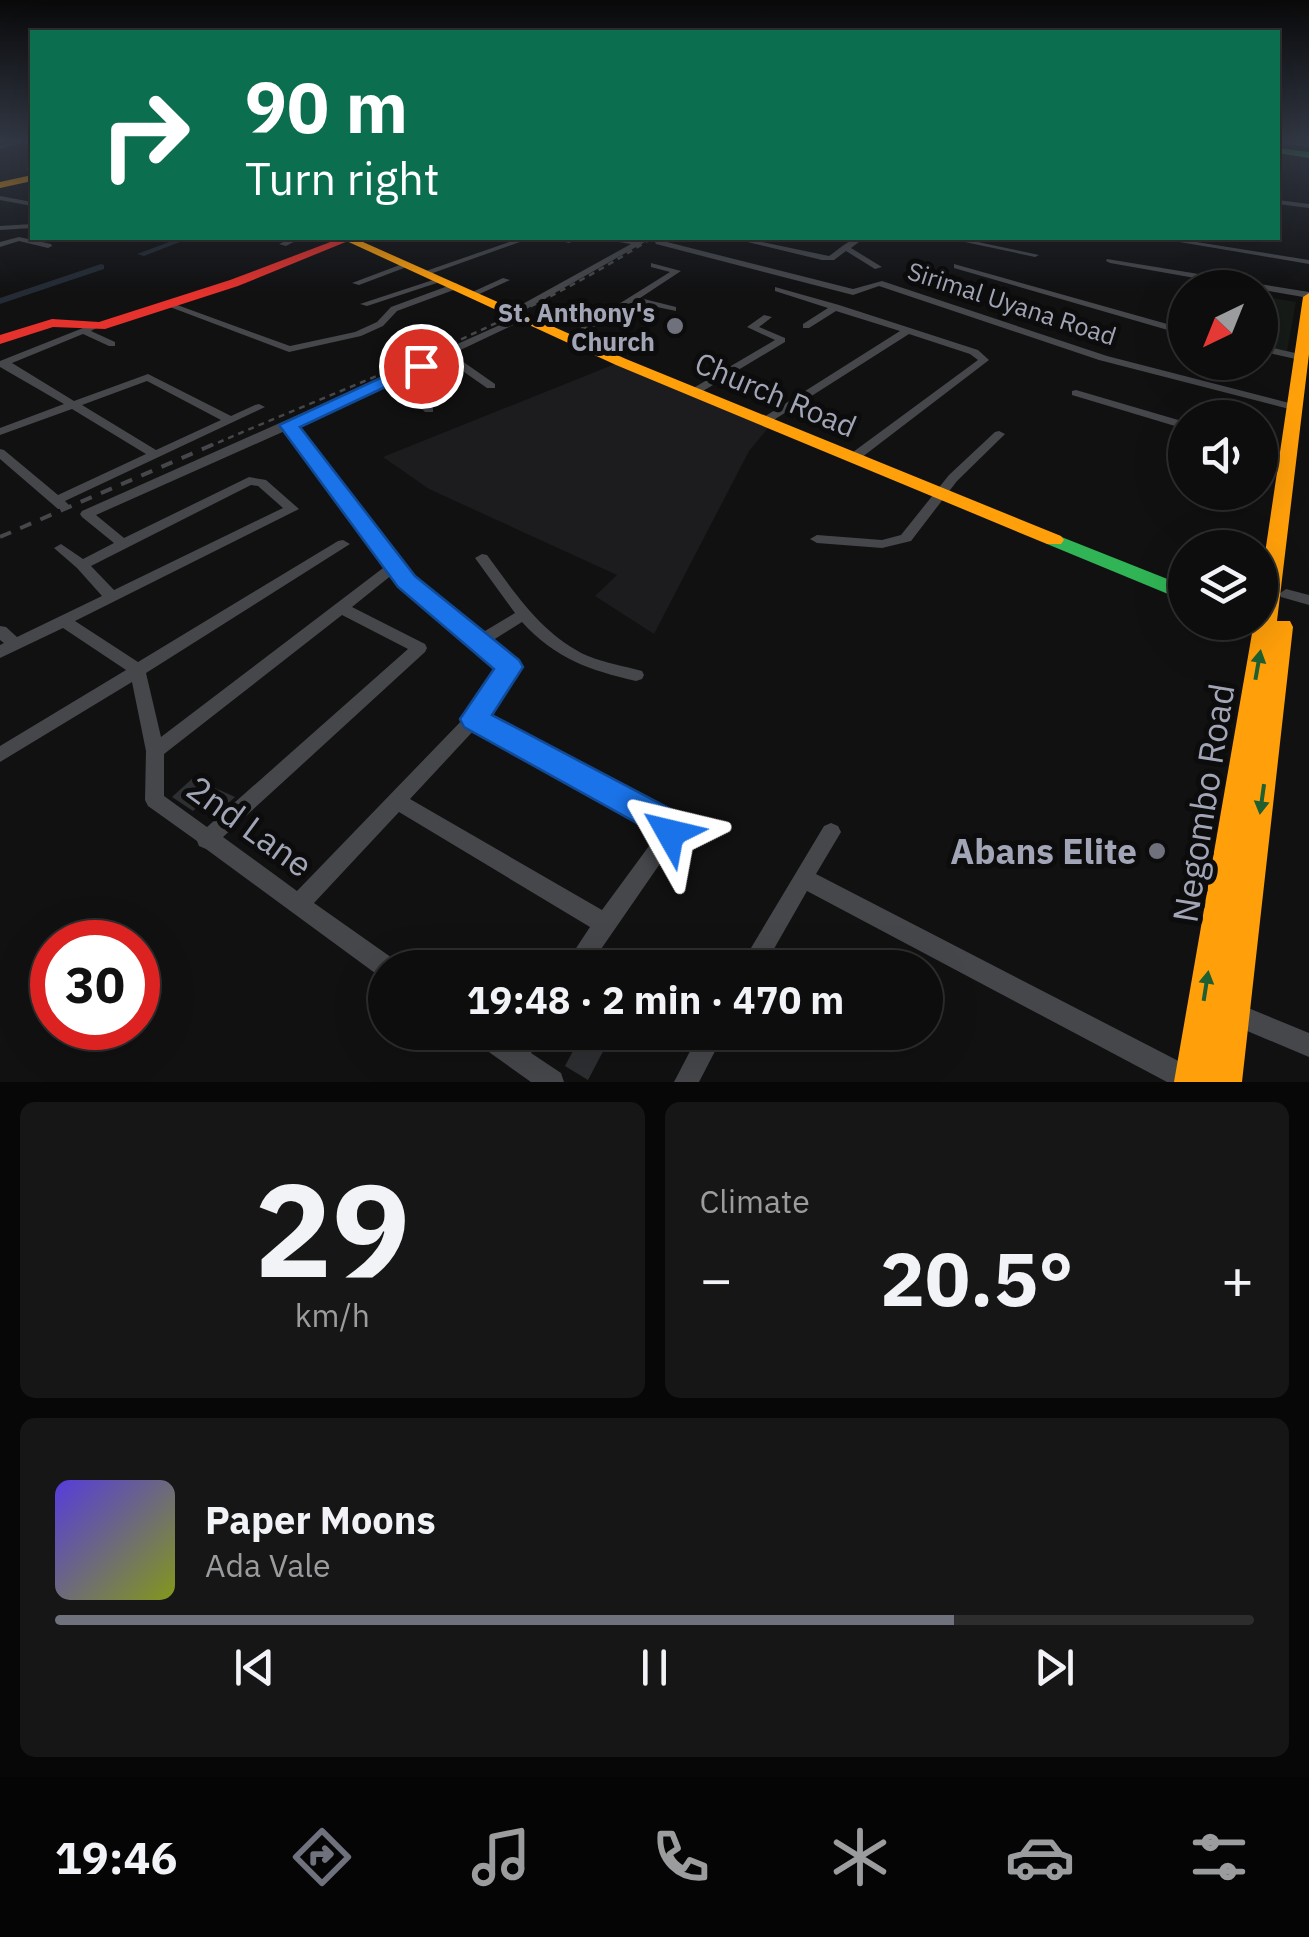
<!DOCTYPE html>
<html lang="en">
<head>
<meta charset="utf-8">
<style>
  body { margin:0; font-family:"IBM Plex Sans",sans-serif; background:#161617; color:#f1f3f6; height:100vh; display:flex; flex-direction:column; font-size:38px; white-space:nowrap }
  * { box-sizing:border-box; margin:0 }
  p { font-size:32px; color:#9a9c9e }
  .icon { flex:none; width:55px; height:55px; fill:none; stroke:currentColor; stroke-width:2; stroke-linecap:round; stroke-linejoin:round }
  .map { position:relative; height:1082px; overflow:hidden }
  .drawer { display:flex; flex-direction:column; gap:20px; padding:20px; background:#070708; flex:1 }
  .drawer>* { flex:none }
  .guide { position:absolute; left:30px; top:30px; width:1250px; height:210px; border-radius:0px; box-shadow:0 10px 40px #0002,0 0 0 2px #2d2d2e; background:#0b6e4f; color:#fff; overflow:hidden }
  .needle { width:65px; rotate:223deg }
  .buttons { position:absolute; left:1168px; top:270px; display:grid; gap:20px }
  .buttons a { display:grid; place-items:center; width:110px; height:110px; border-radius:50%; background:#0d0d0e; box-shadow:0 10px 40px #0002,0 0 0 2px #2d2d2e; font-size:50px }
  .speed { position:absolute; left:30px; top:920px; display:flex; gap:20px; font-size:50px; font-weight:700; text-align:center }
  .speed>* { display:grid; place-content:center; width:130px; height:130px; border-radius:50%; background:#0d0d0e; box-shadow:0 10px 40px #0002,0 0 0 2px #2d2d2e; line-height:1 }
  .speed .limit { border:15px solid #d22; background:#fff; color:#111 }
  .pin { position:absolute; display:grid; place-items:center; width:85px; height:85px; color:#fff; margin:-42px; border:5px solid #fff; border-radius:50%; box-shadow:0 2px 10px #0007 }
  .me { position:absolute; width:110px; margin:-55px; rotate:307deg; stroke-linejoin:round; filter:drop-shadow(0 0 8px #0008) }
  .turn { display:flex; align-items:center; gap:35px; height:210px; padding:0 50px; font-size:45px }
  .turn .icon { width:130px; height:130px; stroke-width:2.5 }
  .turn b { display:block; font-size:70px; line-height:85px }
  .big { font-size:75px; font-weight:700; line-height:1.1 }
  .drawer .widget { flex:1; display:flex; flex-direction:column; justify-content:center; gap:15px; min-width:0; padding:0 35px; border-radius:15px; background:#161617 }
  .drawer .dial { align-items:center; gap:0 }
  .dial b { font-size:130px; line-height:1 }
  .song { display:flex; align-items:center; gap:30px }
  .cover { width:120px; height:120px; border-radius:15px; background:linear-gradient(135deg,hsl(250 70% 55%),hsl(70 70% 35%)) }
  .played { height:10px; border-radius:5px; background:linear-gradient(90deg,#6f717c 75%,#2d2d2e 75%) }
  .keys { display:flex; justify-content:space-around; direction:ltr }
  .heat { display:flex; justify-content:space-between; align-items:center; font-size:55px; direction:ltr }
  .drawer .tiles { flex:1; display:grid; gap:20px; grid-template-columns:1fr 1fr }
  .widget:last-child { grid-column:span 2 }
  .trip { position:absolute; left:368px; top:950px; width:575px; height:100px; border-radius:50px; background:#0d0d0e; box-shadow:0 10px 40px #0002,0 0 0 2px #2d2d2e; font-weight:700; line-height:100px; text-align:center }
  .tab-bar { display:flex; height:160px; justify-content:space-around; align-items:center; background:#050506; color:#9a9c9e }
  .tab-bar .icon { width:70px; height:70px }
  .tab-bar .active { color:#6f717c }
  .tab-bar b { font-size:45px; color:#f1f3f6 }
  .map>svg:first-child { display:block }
  .built { fill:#1c1c1e }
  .green { fill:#161b17 }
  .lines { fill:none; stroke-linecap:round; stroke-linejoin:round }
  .canal { fill:#242b34; fill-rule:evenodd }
  .building { fill:#2e2f32 }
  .street { fill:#45474b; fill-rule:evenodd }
  .fast { fill:#30b455; fill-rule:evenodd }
  .slow { fill:#ff9f0a; fill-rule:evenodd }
  .jam { fill:#e5322d; fill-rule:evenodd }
  .rail-far1 { stroke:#45474a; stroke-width:2.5; stroke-dasharray:6 5; stroke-linecap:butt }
  .rail { stroke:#45474a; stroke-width:4; stroke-dasharray:12 10; stroke-linecap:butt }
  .oneway { fill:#1e6031 }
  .route { fill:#1a73e8; stroke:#114b97; stroke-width:2.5 }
  .poi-dot { fill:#6f717c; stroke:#0c0c0d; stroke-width:4 }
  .labels { text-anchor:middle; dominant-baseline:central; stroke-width:10; stroke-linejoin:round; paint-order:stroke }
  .far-street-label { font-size:25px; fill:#a1a5b5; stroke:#0c0c0d }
  .far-poi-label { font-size:25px; font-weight:bold; fill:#a1a5b5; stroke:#0c0c0d; text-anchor:end }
  .street-label { font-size:30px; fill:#a1a5b5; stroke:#0c0c0d }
  .near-street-label { font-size:35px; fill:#a1a5b5; stroke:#0c0c0d }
  .near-poi-label { font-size:35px; font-weight:bold; fill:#a1a5b5; stroke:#0c0c0d; text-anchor:end }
</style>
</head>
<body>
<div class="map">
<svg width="1309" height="1082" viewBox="0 0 1309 1082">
  <rect width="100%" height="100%" fill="#111112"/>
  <polygon class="built" points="615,364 769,427 749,451 654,634 595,596 617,575 429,489 383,457"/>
  <polygon class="green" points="1260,296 1296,302 1287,351 1260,346"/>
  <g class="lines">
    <g class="canal">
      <polygon points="180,238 190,238 144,256 137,254"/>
      <polygon points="101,264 104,265 104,269 0,304 0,298"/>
    </g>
  </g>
  <g class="building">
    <polygon points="194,777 213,787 235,797 217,813 200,804 193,811 172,797"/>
    <polygon points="583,1032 608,1042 588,1080 565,1066"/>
  </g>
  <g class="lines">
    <g class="street">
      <polygon points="16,142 25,142 0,149 0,145"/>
      <polygon points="1282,142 1309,143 1309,147 1285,144"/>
      <polygon points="32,166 32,170 26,169"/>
      <polygon points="0,196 32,202 32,206 0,200"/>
      <polygon points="1278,200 1309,204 1309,208 1278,204"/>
      <polygon points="32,224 32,228 0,230 0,226"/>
      <polygon points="19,237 51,244 52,246 48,248 19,241 0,247 0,242"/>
      <polygon points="292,238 301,238 286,246 279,244"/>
      <polygon points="521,238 531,238 430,274 423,272"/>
      <polygon points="549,238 563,238 573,241 569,243"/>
      <polygon points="607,238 638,240 643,238 652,238 516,315 510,315 510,311 631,244 607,240"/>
      <path d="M731 238H743L829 256C841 248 849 238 864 238L851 248 882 267 875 269 846 251 834 260H822Z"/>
      <polygon points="946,238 959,238 1039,255 1035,257"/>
      <polygon points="1156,238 1171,238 1309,260 1309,264"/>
      <polygon points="659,240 853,289 882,281 1107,356 1297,405 1299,407 1293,410 1099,360 879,286 853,295 656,244 655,242"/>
      <polygon points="1107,259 1309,292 1309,298 1110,263 1106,261"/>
      <polygon points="405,263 412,265 359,285 352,283"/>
      <polygon points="651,263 681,271 640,298 676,307 676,311 633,302 572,341 566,341 566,337 670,272 651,267"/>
      <polygon points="954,264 1185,329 1185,335 954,268"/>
      <polygon points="439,278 446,280 367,306 360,304"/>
      <polygon points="503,278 510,280 475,296 468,294"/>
      <polygon points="456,283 460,286 459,288 397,311 383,326 361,336 289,352 162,304 169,302 290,346 355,332 377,322 391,307"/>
      <polygon points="775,287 839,305 978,350 989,360 857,461 849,461 847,458 849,455 978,360 970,354 909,334 769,423 761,423 761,419 900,331 836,311 809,328 803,328 803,324 828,308 775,291"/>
      <polygon points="764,315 772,317 759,327 785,338 785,342 698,394 690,394 690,390 775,340 747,327"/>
      <path d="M520 316 528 318 452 354 495 384V388H487L444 358 402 377 433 408V412H425L394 381 296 426 411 578 480 634 515 613 475 558 482 554 487 555C515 593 543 636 588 656 605 663 624 666 642 671L644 675 642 679 636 681C589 670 556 659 522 622L490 642 517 667 485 717 676 820C679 827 680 832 677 839L588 968H563L590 927 399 812 314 903 395 960 398 968H385V978L379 976 206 849 199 846 197 841 148 806 145 800 146 751 132 682 0 762V746L126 670 63 628 0 658V645L4 643 0 640V626L6 627 17 637 102 596 77 568 54 548 61 544 83 559 114 543 82 517 80 514 82 511ZM287 430 387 565 161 737 146 673 350 544 343 540 338 541 138 662 75 621 299 509 266 480 249 477 124 538 96 515ZM251 485 258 486 283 508 114 590 91 566ZM393 574 401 584 500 668 468 714 297 891 223 837 425 652 427 648 425 644 352 607ZM342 615 408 649 207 827 164 796V754ZM476 728 660 831 602 910 410 799Z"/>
      <path d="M93 324 98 327 91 331 115 342V346H109L83 334 12 363 74 401 148 374 231 416 255 405 259 404 265 407 65 501 70 506 68 509H58L0 459V449L4 450 58 495 146 454 72 409 0 435V428L64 404 0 367V361ZM147 381 221 420 156 450 82 405Z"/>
      <polygon points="1260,345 1304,355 1305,357 1300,360 1260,351"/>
      <polygon points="1076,390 1185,422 1185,429 1072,395 1072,391"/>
      <polygon points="999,431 1005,434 1003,436 957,481 911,541 882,548 817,543 810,539 817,535 882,540 901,535 949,475 995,432"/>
      <polygon points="1260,446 1290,455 1292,458 1286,462 1260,454"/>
      <polygon points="1286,589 1309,595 1309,605 1281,597 1279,594"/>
      <polygon points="831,823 838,826 841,832 816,874 1194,1069 1197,1078 1196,1082 1167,1082 807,891 763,968 739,968 824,826"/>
      <polygon points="1241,1005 1309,1033 1309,1057 1233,1025 1229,1017 1233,1009"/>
      <polygon points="468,1032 501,1032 512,1040 517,1032 543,1032 531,1053 561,1073 564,1082 531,1082 472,1040"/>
      <polygon points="700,1032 725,1032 699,1082 674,1082"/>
    </g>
    <g class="fast">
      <polygon points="1278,148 1309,152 1309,158 1278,153"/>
      <polygon points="1054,534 1185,586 1185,601 1047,544 1044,540"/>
    </g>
    <g class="slow">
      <polygon points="32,175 32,181 0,188 0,182"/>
      <polygon points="340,238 354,238 626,359 1061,536 1064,540 1061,544 1047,544 616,365"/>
      <polygon points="1309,293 1309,354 1277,621 1290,621 1293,627 1242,1082 1174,1082 1254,622 1260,622 1260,587 1303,297"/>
    </g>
    <polygon class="jam" points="341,238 353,239 238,286 105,329 53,327 0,344 0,335 52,319 99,322 230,280"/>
    <path class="rail-far1" d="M208 447C357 382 515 326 652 238"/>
    <polyline class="rail" points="0,537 214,444"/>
  </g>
  <defs><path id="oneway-solid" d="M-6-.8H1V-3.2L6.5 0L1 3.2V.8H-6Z" transform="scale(2.5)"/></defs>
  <g class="oneway">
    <use href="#oneway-solid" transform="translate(1258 665) rotate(-80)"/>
    <use href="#oneway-solid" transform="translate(1262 799) rotate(98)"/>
    <use href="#oneway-solid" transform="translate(1206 986) rotate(-81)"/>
  </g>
  <linearGradient id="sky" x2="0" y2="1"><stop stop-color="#09090a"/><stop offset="0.48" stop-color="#323844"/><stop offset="1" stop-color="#323844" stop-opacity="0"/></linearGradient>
  <rect width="1309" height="293" fill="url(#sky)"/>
  <polygon class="route" points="415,362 430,366 300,427 415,576 519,660 523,667 492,715 674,811 686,833 682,843 670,848 658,843 651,831 464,727 460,719 494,669 398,587 279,425"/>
  <g class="poi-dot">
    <circle cx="675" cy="326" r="10"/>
    <circle cx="1157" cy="851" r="10"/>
  </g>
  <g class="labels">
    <g class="far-street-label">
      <text transform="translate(1012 303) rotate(18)">Sirimal Uyana Road</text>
    </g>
    <g class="far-poi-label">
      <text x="655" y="312">St. Anthony's<tspan x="655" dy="29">Church</tspan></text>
    </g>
    <g class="street-label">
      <text transform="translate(776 394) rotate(23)">Church Road</text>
    </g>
    <g class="near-street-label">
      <text transform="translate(1203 803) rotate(-81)">Negombo Road</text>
      <text transform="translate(250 826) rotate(36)">2nd Lane</text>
    </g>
    <g class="near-poi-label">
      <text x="1137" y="851">Abans Elite</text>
    </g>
  </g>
</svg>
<div class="buttons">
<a><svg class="needle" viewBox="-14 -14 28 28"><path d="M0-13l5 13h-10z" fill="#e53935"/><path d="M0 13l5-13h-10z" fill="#9a9c9e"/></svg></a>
<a><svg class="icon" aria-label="sound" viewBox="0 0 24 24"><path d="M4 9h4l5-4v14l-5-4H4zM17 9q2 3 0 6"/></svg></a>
<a><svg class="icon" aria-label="layers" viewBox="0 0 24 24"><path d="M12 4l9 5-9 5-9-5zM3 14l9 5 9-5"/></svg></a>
</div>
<div class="speed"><div class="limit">30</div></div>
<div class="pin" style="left:421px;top:366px;background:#d93025"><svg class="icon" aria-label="arrive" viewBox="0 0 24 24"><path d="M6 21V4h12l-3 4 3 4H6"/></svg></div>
<svg class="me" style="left:670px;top:833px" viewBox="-20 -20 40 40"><path d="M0-17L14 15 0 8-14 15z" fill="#1a73e8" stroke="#fff" stroke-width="4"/></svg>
<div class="trip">19:48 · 2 min · 470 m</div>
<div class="guide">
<div class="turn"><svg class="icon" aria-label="right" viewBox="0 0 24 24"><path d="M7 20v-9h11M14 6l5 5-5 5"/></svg><div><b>90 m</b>Turn right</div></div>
</div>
</div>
<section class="drawer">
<div class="tiles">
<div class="widget dial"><b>29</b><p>km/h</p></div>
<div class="widget"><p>Climate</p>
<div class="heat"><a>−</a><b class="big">20.5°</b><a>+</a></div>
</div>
<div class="widget">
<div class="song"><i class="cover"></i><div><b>Paper Moons</b><p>Ada Vale</p></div></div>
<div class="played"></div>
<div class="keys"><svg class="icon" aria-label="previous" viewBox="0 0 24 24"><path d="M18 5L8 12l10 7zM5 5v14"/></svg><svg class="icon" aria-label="pause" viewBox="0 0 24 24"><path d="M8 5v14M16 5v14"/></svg><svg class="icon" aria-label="next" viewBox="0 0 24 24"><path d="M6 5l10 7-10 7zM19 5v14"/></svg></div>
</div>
</div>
</section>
<nav class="tab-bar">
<b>19:46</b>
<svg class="icon active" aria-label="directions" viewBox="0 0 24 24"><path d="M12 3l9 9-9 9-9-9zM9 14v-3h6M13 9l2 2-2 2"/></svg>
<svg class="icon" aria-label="music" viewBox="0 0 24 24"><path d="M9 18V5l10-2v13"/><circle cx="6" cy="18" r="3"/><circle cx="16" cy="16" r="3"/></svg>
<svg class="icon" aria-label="phone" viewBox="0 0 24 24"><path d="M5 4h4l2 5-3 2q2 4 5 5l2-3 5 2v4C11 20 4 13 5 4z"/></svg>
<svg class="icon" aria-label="climate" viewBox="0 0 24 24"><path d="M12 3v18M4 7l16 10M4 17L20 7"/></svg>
<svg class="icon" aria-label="car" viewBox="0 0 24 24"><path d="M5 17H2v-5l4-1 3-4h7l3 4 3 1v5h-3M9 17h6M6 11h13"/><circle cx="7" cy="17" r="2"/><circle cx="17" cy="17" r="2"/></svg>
<svg class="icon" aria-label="filters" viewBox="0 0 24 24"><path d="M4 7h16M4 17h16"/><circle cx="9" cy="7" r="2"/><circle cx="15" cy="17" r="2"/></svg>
</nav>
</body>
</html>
